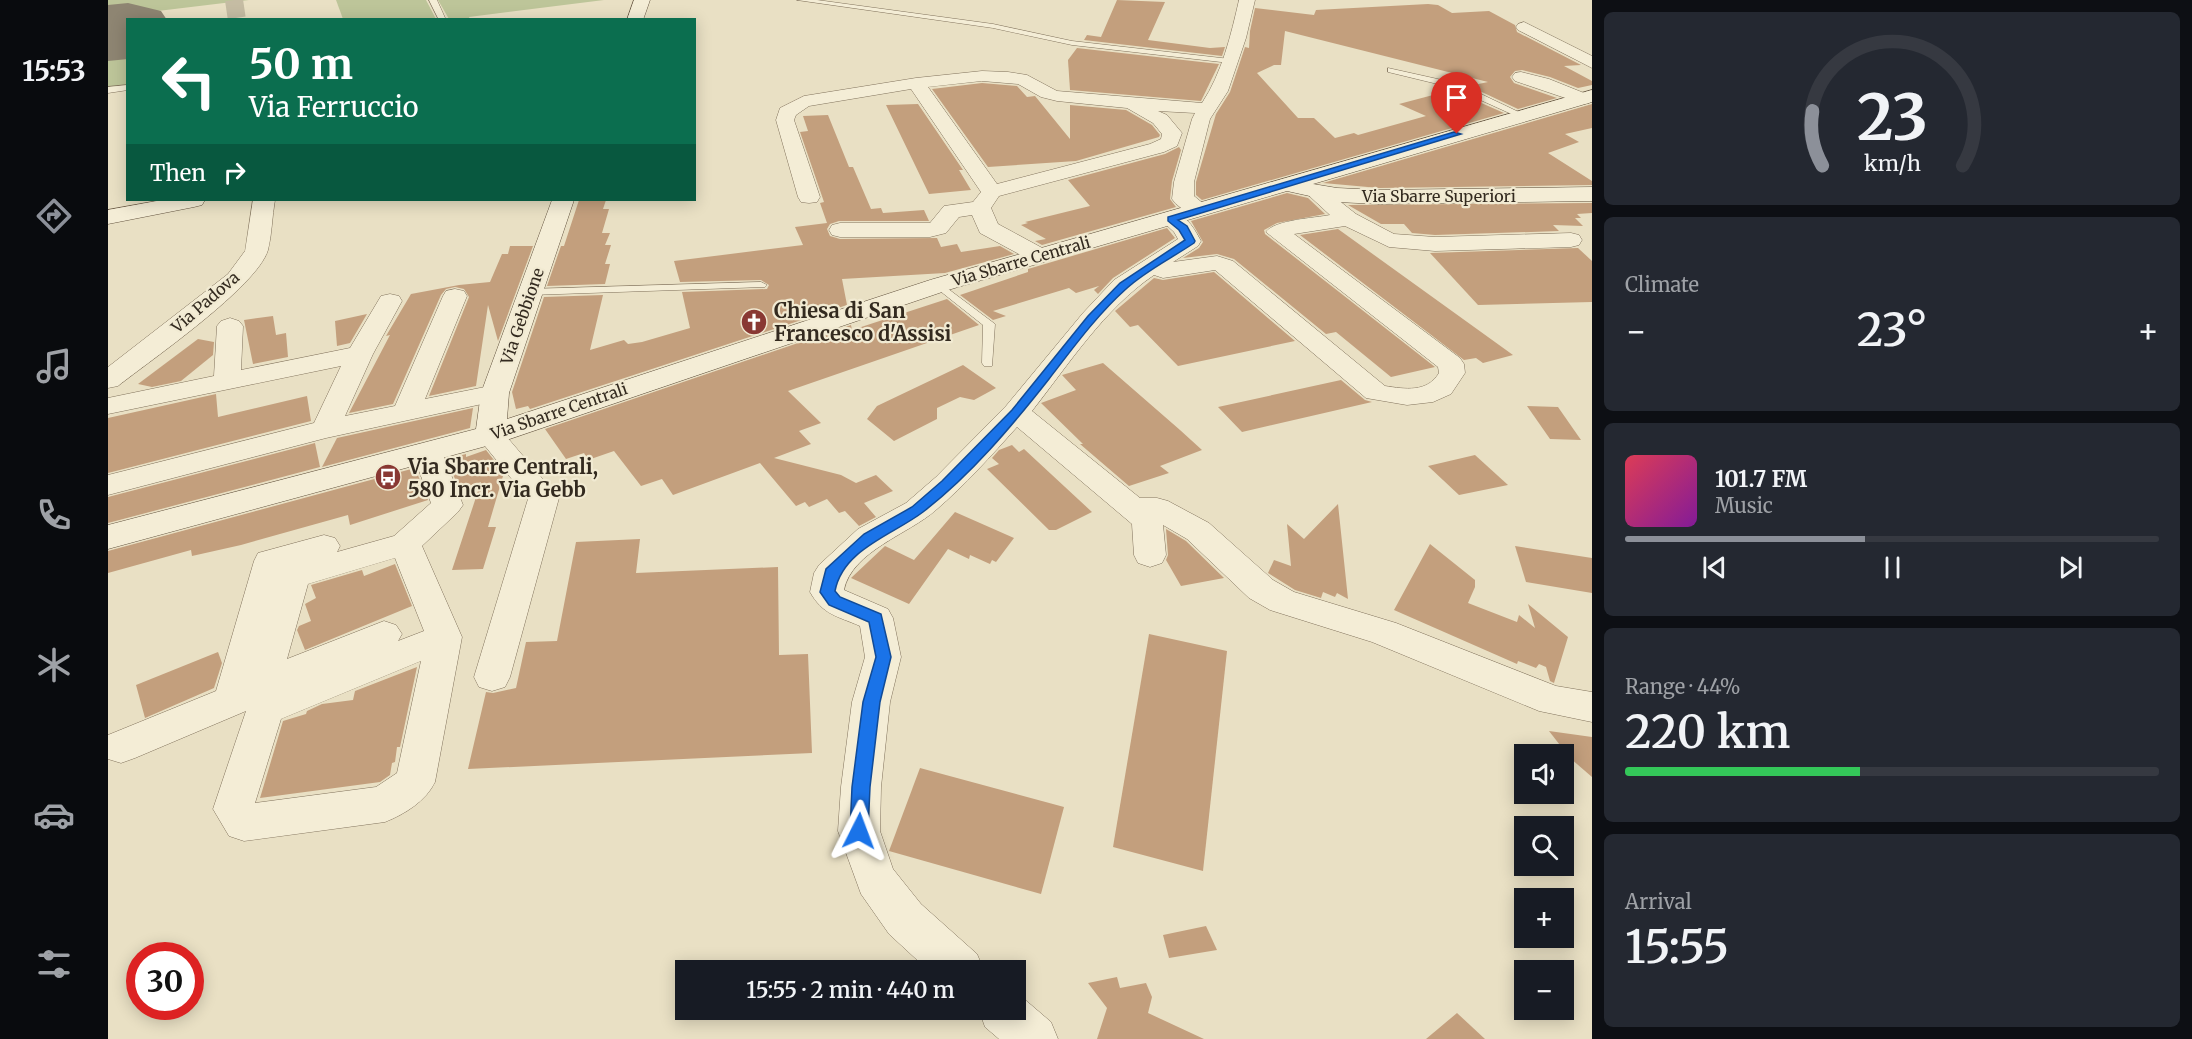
<!DOCTYPE html>
<html lang="en">
<head>
<meta charset="utf-8">
<style>
  body { margin:0; font-family:Merriweather,serif; background:#242831; color:#f1f3f6; height:100vh; display:flex; flex-direction:column; font-size:22px; white-space:nowrap }
  * { box-sizing:border-box; margin:0 }
  p { font-size:20px; color:#9ea1a6 }
  .icon { flex:none; width:33px; height:33px; fill:none; stroke:currentColor; stroke-width:2; stroke-linecap:round; stroke-linejoin:round }
  .map { position:relative; flex:1; overflow:hidden }
  .drawer { display:flex; flex-direction:column; gap:12px; padding:12px; background:#0d0f14; width:600px }
  .drawer>* { flex:none }
  .guide { position:absolute; left:18px; top:18px; width:570px; height:183px; border-radius:0px; box-shadow:0 3px 15px #0003; background:#0b6e4f; color:#fff; overflow:hidden }
  .fabs { position:absolute; left:1406px; top:744px; display:grid; gap:12px }
  .fabs a { display:grid; place-items:center; width:60px; height:60px; border-radius:0px; background:#171b24; box-shadow:0 3px 15px #0003; font-size:30px }
  .speed { position:absolute; left:18px; top:942px; display:flex; gap:12px; font-size:30px; font-weight:700; text-align:center }
  .speed>* { display:grid; place-content:center; width:78px; height:78px; border-radius:50%; background:#171b24; box-shadow:0 3px 15px #0003; line-height:1 }
  .speed .limit { border:9px solid #d22; background:#fff; color:#111 }
  .pin { position:absolute; display:grid; place-items:center; width:51px; height:51px; color:#fff; margin:-62px -26px; border-radius:50% 50% 50% 0; rotate:-45deg; box-shadow:0 0 6px #0007 }
  .pin .icon { rotate:45deg }
  .me { position:absolute; width:66px; margin:-33px; rotate:3deg; stroke-linejoin:round; filter:drop-shadow(0 0 4px #0008) }
  .turn { display:flex; align-items:center; gap:21px; height:126px; padding:0 24px; font-size:27px }
  .turn .icon { width:78px; height:78px; stroke-width:2.5 }
  .turn b { display:block; font-size:42px; line-height:51px }
  .then { display:flex; align-items:center; height:57px; padding:0 24px; background:#0003; gap:12px; font-size:22px }
  .big { font-size:45px; font-weight:600; line-height:1.1 }
  .drawer .card { flex:1; display:flex; flex-direction:column; justify-content:center; gap:9px; min-width:0; padding:0 21px; border-radius:9px; background:#242831 }
  .drawer .dial { align-items:center; gap:0 }
  .dial svg { height:156px; overflow:visible; fill:none; stroke:#363941; stroke-width:7; stroke-linecap:round; text-anchor:middle }
  .dial text { fill:#f1f3f6; stroke:none }
  .song { display:flex; align-items:center; gap:18px }
  .cover { width:72px; height:72px; border-radius:9px; background:linear-gradient(135deg,hsl(350 70% 55%),hsl(290 70% 35%)) }
  .played { height:6px; border-radius:3px; background:linear-gradient(90deg,#8c9099 45%,#363941 45%) }
  .keys { display:flex; justify-content:space-around; direction:ltr }
  .heat { display:flex; justify-content:space-between; align-items:center; font-size:33px; direction:ltr }
  .charge { height:9px; border-radius:4px; background:linear-gradient(90deg,#34c759 44%,#363941 0) }
  .trip { position:absolute; left:567px; top:960px; width:351px; height:60px; border-radius:0px; background:#171b24; box-shadow:0 3px 15px #0003; font-weight:600; line-height:60px; text-align:center }
  main { display:flex; flex:1; min-height:0 }
  .dock { display:flex; flex-direction:column; width:108px; justify-content:space-around; align-items:center; background:#090b0e; color:#9ea1a6 }
  .dock .icon { width:42px; height:42px }
  .dock .current { color:#8c9099 }
  .dock b { font-size:27px; color:#f1f3f6 }
  .map>svg:first-child { display:block }
  .green { fill:#bdc599 }
  .lines { fill:none; stroke-linecap:round; stroke-linejoin:round }
  .runway { fill:#8e8572; fill-rule:evenodd }
  .building { fill:#c39f7d }
  .secondary-tunnel { stroke:#c5bca3; stroke-width:18; stroke-dasharray:18 9; stroke-linecap:butt }
  .lane-casing { stroke:#81725c; stroke-width:1 }
  .street-casing { stroke:#81725c; stroke-width:1 }
  .secondary-casing { stroke:#63533f; stroke-width:1 }
  .lane { fill:#f4edd6; fill-rule:evenodd }
  .street { fill:#f4edd6; fill-rule:evenodd }
  .secondary { fill:#f4edd6; fill-rule:evenodd }
  .route { fill:#1a73e8; stroke:#114b97; stroke-width:1.5 }
  .labels { text-anchor:middle; dominant-baseline:central; stroke-width:4.5; stroke-linejoin:round; paint-order:stroke }
  .far-street-label { font-size:16px; fill:#332a1f; stroke:#f1ead2 }
  .poi-label { font-size:20px; font-weight:bold; fill:#332a1f; stroke:#f1ead2; text-anchor:start }
</style>
</head>
<body>
<main>
<nav class="dock">
<b>15:53</b>
<svg class="icon current" aria-label="directions" viewBox="0 0 24 24"><path d="M12 3l9 9-9 9-9-9zM9 14v-3h6M13 9l2 2-2 2"/></svg>
<svg class="icon" aria-label="music" viewBox="0 0 24 24"><path d="M9 18V5l10-2v13"/><circle cx="6" cy="18" r="3"/><circle cx="16" cy="16" r="3"/></svg>
<svg class="icon" aria-label="phone" viewBox="0 0 24 24"><path d="M5 4h4l2 5-3 2q2 4 5 5l2-3 5 2v4C11 20 4 13 5 4z"/></svg>
<svg class="icon" aria-label="climate" viewBox="0 0 24 24"><path d="M12 3v18M4 7l16 10M4 17L20 7"/></svg>
<svg class="icon" aria-label="car" viewBox="0 0 24 24"><path d="M5 17H2v-5l4-1 3-4h7l3 4 3 1v5h-3M9 17h6M6 11h13"/><circle cx="7" cy="17" r="2"/><circle cx="17" cy="17" r="2"/></svg>
<svg class="icon" aria-label="filters" viewBox="0 0 24 24"><path d="M4 7h16M4 17h16"/><circle cx="9" cy="7" r="2"/><circle cx="15" cy="17" r="2"/></svg>
</nav>
<div class="map">
<svg width="1484" height="1039" viewBox="0 0 1484 1039">
  <rect width="100%" height="100%" fill="#e9e0c4"/>
  <g class="green">
    <polygon points="0,0 141,0 0,17"/>
    <polygon points="228,0 318,0 328,19 235,19"/>
    <polygon points="330,0 496,0 361,17 362,20 341,19"/>
    <polygon points="19,50 19,85 0,87 0,53"/>
  </g>
  <g class="lines">
    <polygon class="runway" points="20,3 53,11 59,20 20,20 20,59 0,61 0,5"/>
  </g>
  <g class="building">
    <polygon points="1009,0 1057,2 1040,40 1102,48 1117,47 1114,56 976,40 979,35 993,37"/>
    <polygon points="1320,4 1330,5 1344,13 1381,11 1407,25 1409,32 1473,65 1456,66 1484,81 1484,85 1470,88 1442,77 1414,70 1407,71 1402,77 1406,83 1449,98 1410,109 1361,86 1380,82 1177,31 1173,65 1166,65 1149,73 1190,118 1206,118 1227,138 1246,133 1250,135 1318,116 1291,104 1344,90 1396,113 1094,200 1088,195 1088,182 1108,114 1122,92 1137,47 1141,48 1142,31 1147,8 1206,15 1208,10"/>
    <polygon points="969,48 1111,64 1093,101 962,90 960,60"/>
    <polygon points="874,83 909,86 919,97 927,96 962,139 962,105 1018,110 1044,125 1052,135 1051,137 968,161 880,167 824,89"/>
    <polygon points="810,104 855,170 851,170 863,190 821,194 778,105"/>
    <polygon points="1484,104 1484,128 1457,134 1471,142 1440,153 1484,181 1484,185 1271,188 1215,183"/>
    <polygon points="720,115 741,167 745,167 763,209 773,208 775,213 816,210 821,221 731,221 722,224 719,229 722,236 732,239 829,238 833,247 849,244 853,252 892,246 906,254 837,273 734,279 739,305 422,409 420,406 408,409 404,392 436,297 495,295 482,350 516,340 520,344 534,342 582,328 574,292 659,289 661,285 653,280 572,282 566,261 695,245 687,227 719,223 712,203 716,202 692,132 700,131 695,116"/>
    <polygon points="1071,147 1073,150 1064,181 1062,199 1068,207 934,245 927,241 938,239 913,225 920,223 917,222 982,206 960,180 1057,154"/>
    <polygon points="1179,193 1200,198 1217,214 1169,223 1156,230 1157,234 1327,367 1283,377 1228,332 1218,334 1126,259 1109,254 1075,258 1091,248 1095,242 1083,221"/>
    <polygon points="471,200 498,200 495,209 501,209 494,233 502,233 497,245 503,245 497,264 502,264 497,284 439,286 453,246 456,246"/>
    <polygon points="1484,203 1484,213 1469,214 1473,218 1467,218 1475,226 1445,225 1451,231 1327,235 1304,233 1296,224 1273,224 1240,205"/>
    <polygon points="1059,228 1067,238 1005,278 990,294 986,290 991,286 968,293 961,288 885,311 898,316 885,320 852,295 920,272 920,269"/>
    <polygon points="1230,229 1405,355 1375,363 1368,358 1356,360 1192,235"/>
    <polygon points="402,246 425,246 390,341 380,305 368,386 321,396 361,297 356,289 347,287 338,289 333,295 285,404 241,413 282,335 278,336 303,294 351,285 382,282 394,254 400,254"/>
    <polygon points="1470,248 1484,261 1484,302 1370,305 1322,253"/>
    <polygon points="1106,272 1187,341 1070,366 1030,325 1022,327 1007,311 1046,278 1055,280"/>
    <polygon points="839,299 871,325 680,391 713,423 691,431 703,444 666,458 733,475 748,483 768,475 785,491 756,503 768,517 751,526 737,511 731,513 719,499 701,507 697,502 688,506 652,463 565,495 554,479 533,486 506,451 480,460 476,453 458,459 437,429 743,325 744,330"/>
    <polygon points="259,314 242,343 229,346 227,321"/>
    <polygon points="165,316 168,335 178,333 180,357 145,364 136,320"/>
    <polygon points="90,339 106,342 105,355 73,381 44,387 30,384"/>
    <polygon points="995,363 1072,430 1094,450 1052,466 1061,473 1021,486 972,444 975,444 933,403 968,390 954,375"/>
    <polygon points="855,365 888,388 866,400 852,397 829,408 829,419 786,441 759,419 769,406"/>
    <polygon points="1233,380 1257,400 1264,402 1134,432 1110,407"/>
    <polygon points="108,394 110,417 199,396 203,421 0,473 0,418"/>
    <polygon points="1419,406 1450,407 1473,440 1442,439"/>
    <polygon points="365,408 362,428 214,467 229,438"/>
    <polygon points="207,443 212,467 0,523 0,497"/>
    <polygon points="904,445 911,452 916,449 984,512 948,530 941,530 879,469 891,464 884,458 891,450"/>
    <polygon points="378,450 397,474 393,475 395,476 380,527 388,527 375,569 344,570 373,482 351,489 339,459 358,454 358,457"/>
    <polygon points="1367,455 1400,485 1351,495 1320,466"/>
    <polygon points="307,468 320,500 242,525 240,515 133,545 84,556 83,550 0,573 0,551"/>
    <polygon points="1230,504 1240,599 1229,593 1227,597 1215,592 1213,598 1187,590 1160,573 1166,560 1183,566 1179,524 1196,539"/>
    <polygon points="847,512 906,538 888,562 884,560 882,564 862,555 861,559 840,549 801,604 743,578 777,546 806,560"/>
    <polygon points="1058,529 1078,541 1116,578 1073,586 1058,560 1060,555"/>
    <polygon points="532,539 528,573 670,567 671,655 700,654 704,753 360,769 378,692 385,693 408,688 418,642 449,641 468,542"/>
    <polygon points="1322,544 1367,580 1367,587 1360,603 1409,622 1411,615 1427,628 1420,604 1460,637 1446,683 1442,681 1438,667 1431,664 1428,668 1410,661 1409,664 1286,610"/>
    <polygon points="1407,546 1484,558 1484,593 1418,582"/>
    <polygon points="287,564 304,606 197,650 189,630 191,626 203,621 197,604 208,598 203,585 254,570 256,576"/>
    <polygon points="1041,634 1119,651 1095,871 1005,847"/>
    <polygon points="110,652 114,663 106,688 37,718 28,685"/>
    <polygon points="309,667 292,747 289,747 287,762 284,763 282,775 272,782 152,798 175,721 198,714 199,711 214,704 245,700 247,691"/>
    <polygon points="1441,731 1484,737 1484,777 1462,758"/>
    <polygon points="812,768 956,807 933,894 781,851"/>
    <polygon points="1098,926 1109,950 1061,958 1055,935"/>
    <polygon points="1009,977 1012,988 1038,983 1044,997 1040,1013 1096,1039 989,1039 999,1008 980,983"/>
    <polygon points="1349,1013 1377,1039 1318,1039"/>
  </g>
  <g class="lines">
    <polyline class="secondary-tunnel" points="126,0 129,20"/>
    <defs>
      <g id="lane">
        <polygon points="321,0 329,0 338,20 331,20"/>
        <polygon points="689,0 709,0 885,24 964,41 1122,59 1126,61 1122,63 964,45 885,28"/>
        <polygon points="1280,68 1352,84 1417,115 1410,117 1346,88 1280,72"/>
        <polygon points="20,85 20,90 0,93 0,87"/>
        <polygon points="653,282 659,285 657,287 422,295 416,292 422,289"/>
        <polygon points="831,282 887,324 884,366 876,366 874,363 875,325 827,287 827,283"/>
      </g>
      <g id="street">
        <path d="M1131 0H1147L1138 38 1120 91 1102 119 1086 182V196L1102 209 1099 214C1086 217 1072 210 1064 199L1066 182 1084 119 1087 113 1050 111 1059 115 1074 133 1069 146 1056 152 891 196 883 208 890 224 938 250 942 255 938 260 930 262 922 260 872 233 864 215 851 217 838 233 822 237H732L724 235 721 230 724 225 732 223H822L836 206 865 202 873 192 803 89 701 106 688 115 686 120 712 197 709 202 701 203 693 202 690 197 668 120 672 108 696 96 808 78 874 71 900 72 919 75 949 91 1094 103C1114 73 1123 35 1131 0ZM874 81 910 84 933 97 949 101 1019 108 1045 123 1054 134 1053 139 1042 144 889 184 820 87Z"/>
        <polygon points="1416,22 1484,56 1484,68 1410,30 1408,27 1410,24"/>
        <polygon points="1413,72 1441,79 1481,95 1484,99 1481,103 1475,104 1407,81 1404,77 1407,73"/>
        <path d="M1208 186 1215 188 1248 214 1286 234 1327 237 1463 233 1471 235 1474 240 1471 245 1463 247 1327 251 1281 247 1237 226 1186 234 1352 358 1356 364 1357 373 1343 394 1325 402 1299 405 1258 398 1107 270 1055 278 1046 275C996 309 961 364 924 411L1032 498H1049L1060 501 1101 523 1165 580 1186 592 1288 623 1448 686 1484 692V722L1431 711 1264 642 1162 610 1141 598 1079 539 1055 525 1058 555 1054 563 1042 567 1030 563 1026 555 1024 524 909 427C883 456 857 485 828 510 801 534 744 551 736 590L780 609 785 618 793 657 782 702 773 787 772 831 785 869 813 904 869 954 876 970H820L781 934 753 894 730 831 733 787 744 702 757 657 752 626C729 616 715 615 702 592L706 573 711 565 750 529 798 503 828 477 898 406 975 313 1006 280 1070 239 1066 232 1052 219 1055 214C1075 209 1085 226 1093 241L1090 246 1065 262 1109 256 1125 261 1277 386C1297 389 1319 393 1331 373L1330 367 1158 232C1166 220 1207 218 1222 215L1197 192 1201 188Z"/>
        <path d="M145 200H167C164 216 164 235 160 250 149 287 43 360 10 386L0 388V367L120 274 137 251Z"/>
        <polygon points="347,289 356,291 359,296 317,399 387,385 397,387 401,393 397,399 218,438 0,495 0,475 206,423 233,366 0,414 0,398 106,376 109,326 113,321 122,318 131,321 135,326 133,370 242,348 273,296 282,294 291,296 294,301 265,354 237,416 287,406 335,296 338,291"/>
        <polygon points="382,426 392,429 451,498 402,677 397,687 384,691 371,687 366,677 420,499 368,435 372,429"/>
        <path d="M319 443 329 445 334 452 355 505 350 512 314 546 354 637 327 782C318 801 297 814 277 822L136 841 121 836 105 809 138 711 27 758 13 763 0 759V735L108 691 146 561 150 553 216 535 227 538 232 546 229 552 286 536 323 503 304 452 309 445ZM287 558 316 631 290 641 294 634 288 625 276 621 179 659 200 584ZM313 661 289 773 268 787 147 803 173 719Z"/>
        <polygon points="908,992 943,1022 950,1039 891,1039 877,1027 871,1010 908,1010"/>
      </g>
      <g id="secondary">
        <polygon points="526,0 542,0 535,20 519,20"/>
        <polygon points="1484,90 1484,102 1205,184 1229,188 1271,190 1484,187 1484,201 1271,204 1229,202 1179,191 840,290 393,442 0,549 0,525 368,429 373,393 444,200 466,200 401,393 399,419 822,280"/>
        <polygon points="54,200 97,200 94,205 86,207 0,224 0,210"/>
      </g>
    </defs>
    <use href="#lane" class="lane-casing"/>
    <use href="#street" class="street-casing"/>
    <use href="#secondary" class="secondary-casing"/>
    <use href="#lane" class="lane"/>
    <use href="#street" class="street"/>
    <use href="#secondary" class="secondary"/>
  </g>
  <path class="route" d="M1346 132 1353 134 1070 220 1079 226 1087 241 1086 243C1064 258 1037 271 1018 289 988 316 965 348 941 379 904 426 863 475 815 512 785 535 735 549 727 591L732 597 773 614 783 657 772 702 762 787 760 831 757 837 751 839 745 837 742 831 744 787 755 702 768 657 761 622 721 605 712 592 718 569 756 534 804 507 834 481 904 410 980 316 1012 283 1077 240 1071 230 1060 221V217Z"/>
  <defs>
    <symbol id="church-disc" viewBox="-11 -11 22 22"><circle r="9.5" fill="#893833" stroke="#f1ead2"/><path d="M-1.2-6h2.4v3.5h3.3v2.4h-3.3V6h-2.4V-.1h-3.3v-2.4h3.3Z" fill="#fff"/></symbol>
    <symbol id="bus-disc" viewBox="-11 -11 22 22"><circle r="9.5" fill="#893833" stroke="#f1ead2"/><path d="M-5-6H5V4H4V6H2V4H-2V6H-4V4H-5ZM-3.5-4V0h7V-4ZM-3.5 1.2v1.5H-2V1.2ZM2 1.2v1.5H3.5V1.2Z" fill="#fff"/></symbol>
  </defs>
  <g fill-rule="evenodd">
    <use href="#church-disc" x="631" y="307" width="30" height="30"/>
    <use href="#bus-disc" x="265" y="462" width="30" height="30"/>
  </g>
  <g class="labels">
    <g class="far-street-label">
      <text x="1331" y="196">Via Sbarre Superiori</text>
      <text transform="translate(913 261) rotate(-16)">Via Sbarre Centrali</text>
      <text transform="translate(97 302) rotate(-41)">Via Padova</text>
      <text transform="translate(414 316) rotate(-71)">Via Gebbione</text>
      <text transform="translate(451 411) rotate(-19)">Via Sbarre Centrali</text>
    </g>
    <g class="poi-label">
      <text x="666" y="310">Chiesa di San<tspan x="666" dy="23">Francesco d'Assisi</tspan></text>
      <text x="300" y="466">Via Sbarre Centrali,<tspan x="300" dy="23">580 Incr. Via Gebb</tspan></text>
    </g>
  </g>
</svg>
<div class="fabs">
<a><svg class="icon" aria-label="sound" viewBox="0 0 24 24"><path d="M4 9h4l5-4v14l-5-4H4zM17 9q2 3 0 6"/></svg></a>
<a><svg class="icon" aria-label="search" viewBox="0 0 24 24"><circle cx="10" cy="10" r="6"/><path d="M15 15l6 6"/></svg></a>
<a>+</a>
<a>−</a>
</div>
<div class="speed"><div class="limit">30</div></div>
<div class="pin" style="left:1349px;top:134px;background:#d93025"><svg class="icon" aria-label="arrive" viewBox="0 0 24 24"><path d="M6 21V4h12l-3 4 3 4H6"/></svg></div>
<svg class="me" style="left:751px;top:831px" viewBox="-20 -20 40 40"><path d="M0-17L14 15 0 8-14 15z" fill="#1a73e8" stroke="#fff" stroke-width="4"/></svg>
<div class="trip">15:55 · 2 min · 440 m</div>
<div class="guide">
<div class="turn"><svg class="icon" aria-label="left" viewBox="0 0 24 24"><path d="M17 20v-9H6M10 6l-5 5 5 5"/></svg><div><b>50 m</b>Via Ferruccio</div></div>
<div class="then">Then<svg class="icon" aria-label="right" viewBox="0 0 24 24"><path d="M7 20v-9h11M14 6l5 5-5 5"/></svg></div>
</div>
</div>
<section class="drawer">
<div class="card dial"><svg viewBox="0 0 100 80">
<path d="M14 69A42 42 0 1 1 86 69"/>
<path d="M14 69A42 42 0 0 1 9 41" stroke="#8c9099"/>
<text x="50" y="56" font-size="32" font-weight="700">23</text>
<text x="50" y="72" font-size="11">km/h</text>
</svg></div>
<div class="card"><p>Climate</p>
<div class="heat"><a>−</a><b class="big">23°</b><a>+</a></div>
</div>
<div class="card">
<div class="song"><i class="cover"></i><div><b>101.7 FM</b><p>Music</p></div></div>
<div class="played"></div>
<div class="keys"><svg class="icon" aria-label="previous" viewBox="0 0 24 24"><path d="M18 5L8 12l10 7zM5 5v14"/></svg><svg class="icon" aria-label="pause" viewBox="0 0 24 24"><path d="M8 5v14M16 5v14"/></svg><svg class="icon" aria-label="next" viewBox="0 0 24 24"><path d="M6 5l10 7-10 7zM19 5v14"/></svg></div>
</div>
<div class="card"><p>Range · 44%</p><b class="big">220 km</b><div class="charge"></div></div>
<div class="card"><p>Arrival</p><b class="big">15:55</b></div>
</section>
</main>
</body>
</html>
